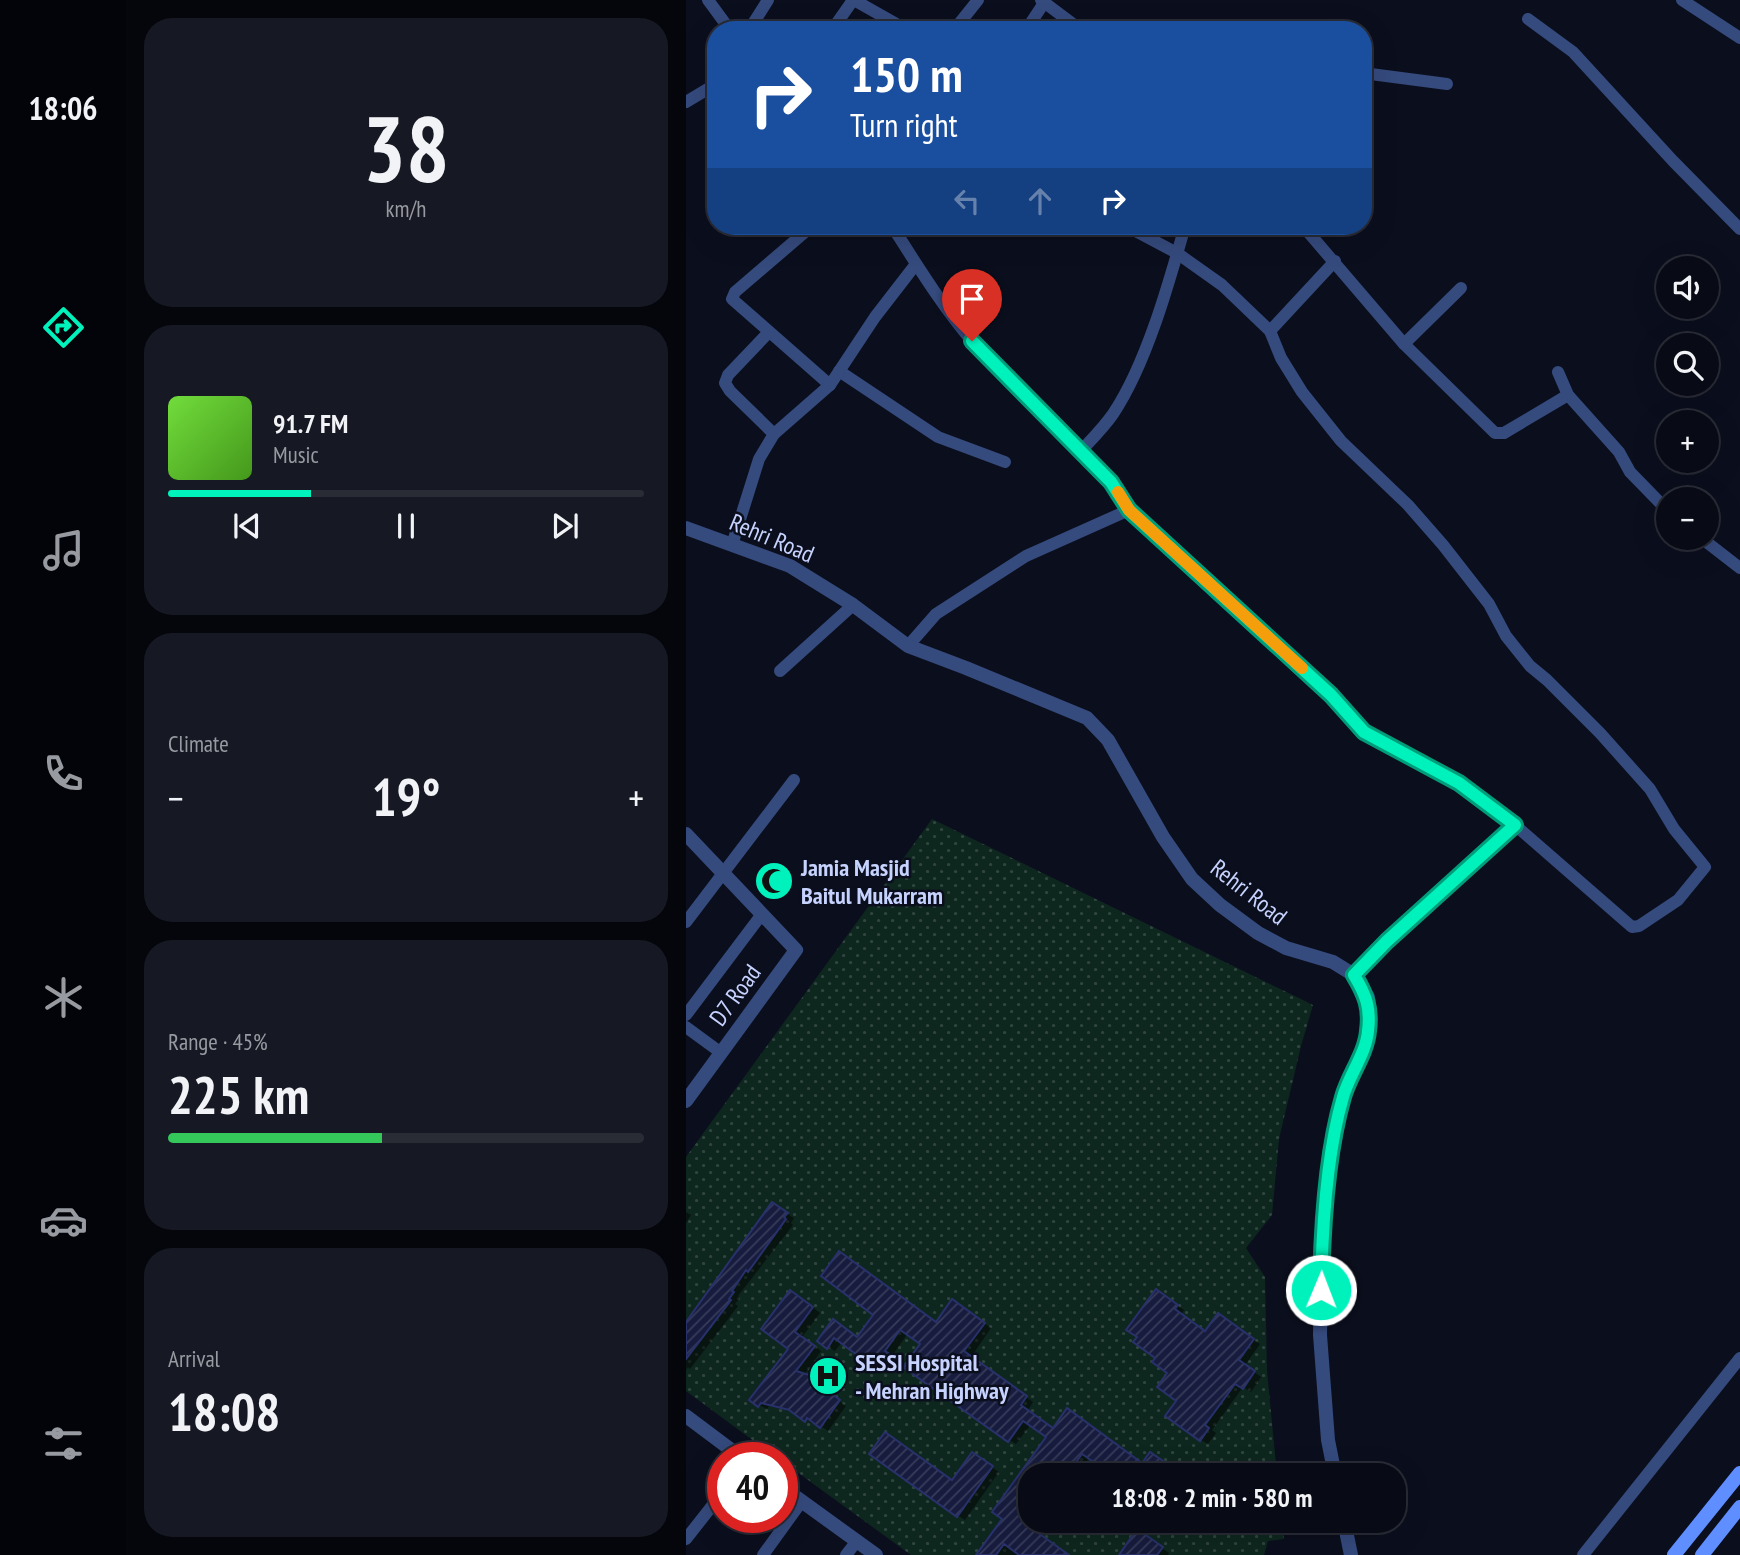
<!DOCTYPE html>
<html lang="en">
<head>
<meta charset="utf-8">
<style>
  body { margin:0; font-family:"PT Sans Narrow",sans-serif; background:#161823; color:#f1f3f6; height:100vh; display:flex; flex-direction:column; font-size:26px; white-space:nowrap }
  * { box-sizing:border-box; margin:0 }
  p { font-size:23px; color:#989aa1 }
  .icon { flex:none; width:38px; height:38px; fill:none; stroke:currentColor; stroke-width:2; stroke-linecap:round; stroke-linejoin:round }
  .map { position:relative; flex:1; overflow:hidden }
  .drawer { display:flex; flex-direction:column; gap:18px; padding:18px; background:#04060c; width:560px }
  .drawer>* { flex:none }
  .guide { position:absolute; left:21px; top:21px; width:665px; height:214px; border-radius:28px; box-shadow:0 7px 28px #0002,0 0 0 2px #292b35; background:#1a4fa0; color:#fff; overflow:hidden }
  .tools { position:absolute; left:970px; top:256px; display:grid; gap:14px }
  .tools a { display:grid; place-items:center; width:63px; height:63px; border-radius:50%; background:#080a16; box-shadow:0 7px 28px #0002,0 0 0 2px #292b35; font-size:35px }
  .speed { position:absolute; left:21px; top:1442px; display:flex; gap:14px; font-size:35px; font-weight:700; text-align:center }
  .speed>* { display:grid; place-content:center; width:91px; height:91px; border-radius:50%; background:#080a16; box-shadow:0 7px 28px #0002,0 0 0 2px #292b35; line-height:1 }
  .speed .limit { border:10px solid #d22; background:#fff; color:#111 }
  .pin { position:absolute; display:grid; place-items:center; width:60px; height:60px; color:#fff; margin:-72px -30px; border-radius:50% 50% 50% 0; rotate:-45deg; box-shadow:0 0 7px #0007 }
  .pin .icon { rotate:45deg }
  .me { position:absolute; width:77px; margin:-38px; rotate:1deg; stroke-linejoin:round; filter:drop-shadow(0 0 5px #0008) }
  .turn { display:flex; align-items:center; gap:24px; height:147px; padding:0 28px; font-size:32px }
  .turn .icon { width:91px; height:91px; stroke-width:2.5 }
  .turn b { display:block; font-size:49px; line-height:60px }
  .lanes { display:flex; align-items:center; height:66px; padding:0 28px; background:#0003; justify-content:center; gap:35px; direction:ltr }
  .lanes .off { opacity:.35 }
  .big { font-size:52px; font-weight:800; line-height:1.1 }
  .drawer .widget { flex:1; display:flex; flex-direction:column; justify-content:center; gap:10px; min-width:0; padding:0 24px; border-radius:28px; background:#161823 }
  .drawer .dial { align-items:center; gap:0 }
  .dial b { font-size:91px; line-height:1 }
  .song { display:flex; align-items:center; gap:21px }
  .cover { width:84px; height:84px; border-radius:10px; background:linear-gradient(135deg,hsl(100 70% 55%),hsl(100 70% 35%)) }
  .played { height:7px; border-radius:4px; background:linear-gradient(90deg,#00f2bc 30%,#292b35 30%) }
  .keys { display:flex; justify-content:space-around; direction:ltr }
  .heat { display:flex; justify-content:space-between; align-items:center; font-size:38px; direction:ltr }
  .charge { height:10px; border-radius:5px; background:linear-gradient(90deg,#34c759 45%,#292b35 0) }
  .trip { position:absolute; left:332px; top:1463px; width:388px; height:70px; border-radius:28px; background:#080a16; box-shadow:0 7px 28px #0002,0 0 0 2px #292b35; font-weight:800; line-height:70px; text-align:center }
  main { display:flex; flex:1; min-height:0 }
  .tab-bar { display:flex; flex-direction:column; width:126px; justify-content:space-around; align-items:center; background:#030409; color:#989aa1 }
  .tab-bar .icon { width:49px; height:49px }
  .tab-bar .selected { color:#00f2bc }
  .tab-bar b { font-size:32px; color:#f1f3f6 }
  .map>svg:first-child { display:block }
  .grass { fill:url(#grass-dots) }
  .shadow { fill:#0007 }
  .building { fill:url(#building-hatch); stroke:#28316b; stroke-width:2 }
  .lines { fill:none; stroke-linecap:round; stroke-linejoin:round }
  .minor { stroke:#354a7d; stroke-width:12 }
  .tertiary { stroke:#354a7d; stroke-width:14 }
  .secondary { stroke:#5e8eff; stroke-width:14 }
  .route-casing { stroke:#009d7a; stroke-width:18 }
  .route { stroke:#00f2bc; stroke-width:12 }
  .slow { stroke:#f59e0b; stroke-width:12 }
  .labels { text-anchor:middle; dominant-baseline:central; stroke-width:5; stroke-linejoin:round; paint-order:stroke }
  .street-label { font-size:24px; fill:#c7d3ff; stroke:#0b0e1d }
  .poi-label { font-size:24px; font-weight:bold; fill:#c7d3ff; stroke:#0b0e1d; text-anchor:start }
</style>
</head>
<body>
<main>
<nav class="tab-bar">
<b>18:06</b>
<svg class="icon selected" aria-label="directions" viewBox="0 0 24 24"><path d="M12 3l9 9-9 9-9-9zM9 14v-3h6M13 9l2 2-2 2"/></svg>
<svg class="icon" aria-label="music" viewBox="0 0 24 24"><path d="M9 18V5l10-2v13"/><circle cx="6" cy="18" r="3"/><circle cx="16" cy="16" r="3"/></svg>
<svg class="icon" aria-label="phone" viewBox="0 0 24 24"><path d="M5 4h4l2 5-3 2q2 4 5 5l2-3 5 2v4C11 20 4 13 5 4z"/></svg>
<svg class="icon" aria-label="climate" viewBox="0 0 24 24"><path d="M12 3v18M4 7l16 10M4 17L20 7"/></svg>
<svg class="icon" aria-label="car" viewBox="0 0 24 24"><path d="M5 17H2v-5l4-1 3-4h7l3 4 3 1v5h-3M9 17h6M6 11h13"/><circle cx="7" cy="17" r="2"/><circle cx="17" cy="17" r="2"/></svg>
<svg class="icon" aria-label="filters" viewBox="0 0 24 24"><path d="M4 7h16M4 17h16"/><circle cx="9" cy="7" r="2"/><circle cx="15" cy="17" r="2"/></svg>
</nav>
<section class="drawer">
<div class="widget dial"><b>38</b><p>km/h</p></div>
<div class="widget">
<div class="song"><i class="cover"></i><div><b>91.7 FM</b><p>Music</p></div></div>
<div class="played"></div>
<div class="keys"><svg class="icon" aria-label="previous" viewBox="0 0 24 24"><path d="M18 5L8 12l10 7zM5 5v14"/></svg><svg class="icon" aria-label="pause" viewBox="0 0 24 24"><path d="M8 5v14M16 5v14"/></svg><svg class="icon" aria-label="next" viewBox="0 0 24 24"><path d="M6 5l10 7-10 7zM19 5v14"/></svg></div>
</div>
<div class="widget"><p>Climate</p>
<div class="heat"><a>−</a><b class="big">19°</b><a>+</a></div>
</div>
<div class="widget"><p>Range · 45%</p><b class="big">225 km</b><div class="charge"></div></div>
<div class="widget"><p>Arrival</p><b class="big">18:08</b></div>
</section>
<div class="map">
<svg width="1054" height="1555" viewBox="0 0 1054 1555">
  <defs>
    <pattern id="grass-dots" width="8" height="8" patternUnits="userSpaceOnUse" patternTransform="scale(1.75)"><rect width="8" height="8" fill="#0e271e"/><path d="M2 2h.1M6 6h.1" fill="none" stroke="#304540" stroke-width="1.8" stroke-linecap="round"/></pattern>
    <pattern id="building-hatch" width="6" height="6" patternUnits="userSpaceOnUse" patternTransform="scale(1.75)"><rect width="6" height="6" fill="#171c3e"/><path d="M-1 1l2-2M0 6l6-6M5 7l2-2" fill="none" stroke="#373c5b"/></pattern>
  </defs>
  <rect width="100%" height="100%" fill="#0b0e1d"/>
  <polygon class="grass" points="246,819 627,1005 615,1046 593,1139 586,1215 560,1248 579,1277 581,1371 591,1475 345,1475 345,1521 596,1521 598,1539 582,1541 578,1555 225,1555 96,1461 96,1458 91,1458 0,1391 0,1157"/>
  <g class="shadow">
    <polygon points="94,1209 108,1218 105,1223 107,1225 52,1296 54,1298 49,1304 52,1306 4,1369 2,1367 0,1370 0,1324"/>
    <polygon points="0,1212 5,1215 0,1223"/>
    <polygon points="112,1296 134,1313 116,1337 135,1351 118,1375 147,1385 142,1392 160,1406 142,1431 129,1422 127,1424 110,1413 83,1406 81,1409 73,1405 104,1348"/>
    <polygon points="478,1296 498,1310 495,1315 520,1333 540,1320 574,1344 559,1365 575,1377 565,1392 557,1387 526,1430 530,1433 522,1444 515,1440 483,1373 471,1358"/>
    <polygon points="274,1306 305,1328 285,1357 347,1402 342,1410 368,1429 457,1464 472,1458 495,1475 429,1475 404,1457 391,1475 345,1475 345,1521 359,1521 350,1533 382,1555 292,1555 318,1518 362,1437 345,1424 330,1444 323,1440 236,1344 222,1333 206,1356 210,1359 200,1373 156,1342 149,1351 141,1347 147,1322 172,1339 190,1314 251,1323"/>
    <polygon points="294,1459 313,1472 279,1520 271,1515 267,1482"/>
    <polygon points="493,1521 517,1521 509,1532"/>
    <polygon points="459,1536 483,1553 482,1555 435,1555"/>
  </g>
  <g class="building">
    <polygon points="86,1202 102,1213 98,1217 100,1219 62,1272 60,1270 46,1291 48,1292 43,1299 45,1300 0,1359 0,1322"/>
    <polygon points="153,1251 250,1322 266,1299 299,1323 278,1351 341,1396 335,1405 367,1428 381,1408 456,1463 464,1452 497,1475 426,1475 396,1454 381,1475 345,1475 344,1527 383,1555 333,1555 318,1544 310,1555 290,1555 316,1519 306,1512 360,1437 337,1421 322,1442 217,1367 234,1344 214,1330 199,1351 204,1354 191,1370 148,1338 141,1349 131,1341 147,1319 171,1337 187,1315 135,1276"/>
    <polygon points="470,1289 492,1305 489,1309 519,1331 532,1313 568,1339 553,1360 569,1371 557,1389 549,1384 519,1425 523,1428 514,1441 479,1416 490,1401 471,1387 481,1373 466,1362 469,1358 447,1342 451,1337 440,1330"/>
    <polygon points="104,1290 127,1307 109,1332 129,1346 110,1371 140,1380 136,1386 154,1400 134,1428 121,1418 119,1422 103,1410 75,1403 72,1407 63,1400 102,1349 75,1329"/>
    <polygon points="199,1432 266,1480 286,1452 307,1466 271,1517 183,1454"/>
    <polygon points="451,1529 477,1547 471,1555 433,1555"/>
  </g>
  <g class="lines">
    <g class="minor">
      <polyline points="22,0 44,30"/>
      <polyline points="168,0 221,30"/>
      <polyline points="355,0 395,30"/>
      <polyline points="996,0 1054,38"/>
      <polyline points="842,19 887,52 987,161 1054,229"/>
      <polyline points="63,30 82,0"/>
      <polyline points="146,30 167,0"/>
      <polyline points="268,30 292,0"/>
      <polyline points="340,30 358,3"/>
      <polyline points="677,73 761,84"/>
      <polyline points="0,102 30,84"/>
      <polyline points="126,226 49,292 46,299 144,385"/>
      <path d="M206 226C231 265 256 306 286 341 336 400 401 445 443 510L645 695 678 732 773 783 829 825 946 927 953 926 992 900 1019 867 988 829 964 789 914 733 861 680 844 666 820 636 803 604 757 545 722 505 655 441 616 392 595 358 584 331 536 285 491 253 440 226"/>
      <polyline points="617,226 718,344 809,433 818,433 882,395"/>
      <polyline points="584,331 649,261"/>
      <polyline points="83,332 42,375 39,383 44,391 88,434"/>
      <polyline points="718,344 775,288"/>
      <polyline points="153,371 252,437 319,462"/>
      <polyline points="872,372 882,395 933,452 944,472 982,511"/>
      <path d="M395 451C406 439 418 427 427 414 460 365 483 283 499 226"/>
      <polyline points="1014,537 1054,568"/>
      <polyline points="46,545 73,459 88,434 144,385 189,317 230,264"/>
      <polyline points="222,646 250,614 340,556 443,510"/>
      <polyline points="94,671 167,605"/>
      <polyline points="0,922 108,780"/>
      <polyline points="668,975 701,941 829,825"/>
      <polyline points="0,1015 76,914"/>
      <polyline points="0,1027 34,1052"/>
      <polyline points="0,1539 37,1492"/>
      <polyline points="77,1555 116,1501"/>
      <polyline points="160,1555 171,1541"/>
      <polyline points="897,1555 1054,1358"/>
    </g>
    <g class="tertiary">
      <polyline points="0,528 104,566 167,605 222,646 280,668 401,718 422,740 477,837 506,879 534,905 572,933 600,948 647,962 668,975 682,997 683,1033 657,1096 644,1167 636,1245 634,1335 642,1440 649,1475"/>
      <polyline points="0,834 110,950 0,1101"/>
      <polyline points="0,1416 56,1458"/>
      <polyline points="96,1487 190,1555"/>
      <polyline points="658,1521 665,1555"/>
    </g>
    <g class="secondary">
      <polyline points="988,1555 1054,1473"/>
      <polyline points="1016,1555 1054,1507"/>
    </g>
  </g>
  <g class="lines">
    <defs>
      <path id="route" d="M286 341 425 482 443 510 645 695 678 732 773 783 829 825 701 941 668 975C680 995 685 1008 682 1031 680 1054 663 1075 657 1097 640 1155 636 1230 635 1290"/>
    </defs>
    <use href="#route" class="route-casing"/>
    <use href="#route" class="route"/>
    <polyline class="slow" points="432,492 443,510 616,668"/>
  </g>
  <defs>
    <symbol id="mosque-disc" viewBox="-11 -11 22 22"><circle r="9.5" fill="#00f2bc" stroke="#0b0e1d"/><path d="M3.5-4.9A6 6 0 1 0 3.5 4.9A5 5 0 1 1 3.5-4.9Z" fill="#111"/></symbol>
    <symbol id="hospital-disc" viewBox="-11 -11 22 22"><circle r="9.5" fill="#00f2bc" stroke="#0b0e1d"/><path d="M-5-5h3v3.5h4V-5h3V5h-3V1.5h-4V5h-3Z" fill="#111"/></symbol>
  </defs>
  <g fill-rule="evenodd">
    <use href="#mosque-disc" x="66" y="859" width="44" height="44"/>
    <use href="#hospital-disc" x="120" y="1354" width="44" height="44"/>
  </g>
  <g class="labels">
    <g class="street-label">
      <text transform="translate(86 538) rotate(23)">Rehri Road</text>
      <text transform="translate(563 892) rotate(38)">Rehri Road</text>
      <text transform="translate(49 995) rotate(-54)">D7 Road</text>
    </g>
    <g class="poi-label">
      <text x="115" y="867">Jamia Masjid<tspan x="115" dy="28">Baitul Mukarram</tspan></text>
      <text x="169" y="1362">SESSI Hospital<tspan x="169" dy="28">- Mehran Highway</tspan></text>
    </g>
  </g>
</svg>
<div class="tools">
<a><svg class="icon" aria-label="sound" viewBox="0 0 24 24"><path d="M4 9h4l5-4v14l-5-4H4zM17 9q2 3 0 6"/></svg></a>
<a><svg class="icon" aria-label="search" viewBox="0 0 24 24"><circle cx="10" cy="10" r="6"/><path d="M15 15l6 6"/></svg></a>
<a>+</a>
<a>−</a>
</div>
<div class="speed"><div class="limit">40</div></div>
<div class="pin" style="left:286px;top:341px;background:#d93025"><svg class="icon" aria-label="arrive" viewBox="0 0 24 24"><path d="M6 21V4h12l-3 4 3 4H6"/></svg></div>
<svg class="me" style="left:635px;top:1290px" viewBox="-20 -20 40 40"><circle r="17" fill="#00f2bc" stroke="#fff" stroke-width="3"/><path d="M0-11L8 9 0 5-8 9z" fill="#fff"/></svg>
<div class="trip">18:08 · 2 min · 580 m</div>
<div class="guide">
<div class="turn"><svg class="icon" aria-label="right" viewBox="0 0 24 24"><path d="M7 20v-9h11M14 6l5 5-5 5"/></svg><div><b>150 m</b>Turn right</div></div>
<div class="lanes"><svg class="icon off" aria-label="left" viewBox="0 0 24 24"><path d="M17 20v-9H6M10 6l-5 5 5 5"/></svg><svg class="icon off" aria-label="ahead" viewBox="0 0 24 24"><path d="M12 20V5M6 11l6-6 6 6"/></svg><svg class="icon" aria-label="right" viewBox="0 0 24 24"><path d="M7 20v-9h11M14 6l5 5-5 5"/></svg></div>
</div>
</div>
</main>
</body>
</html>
